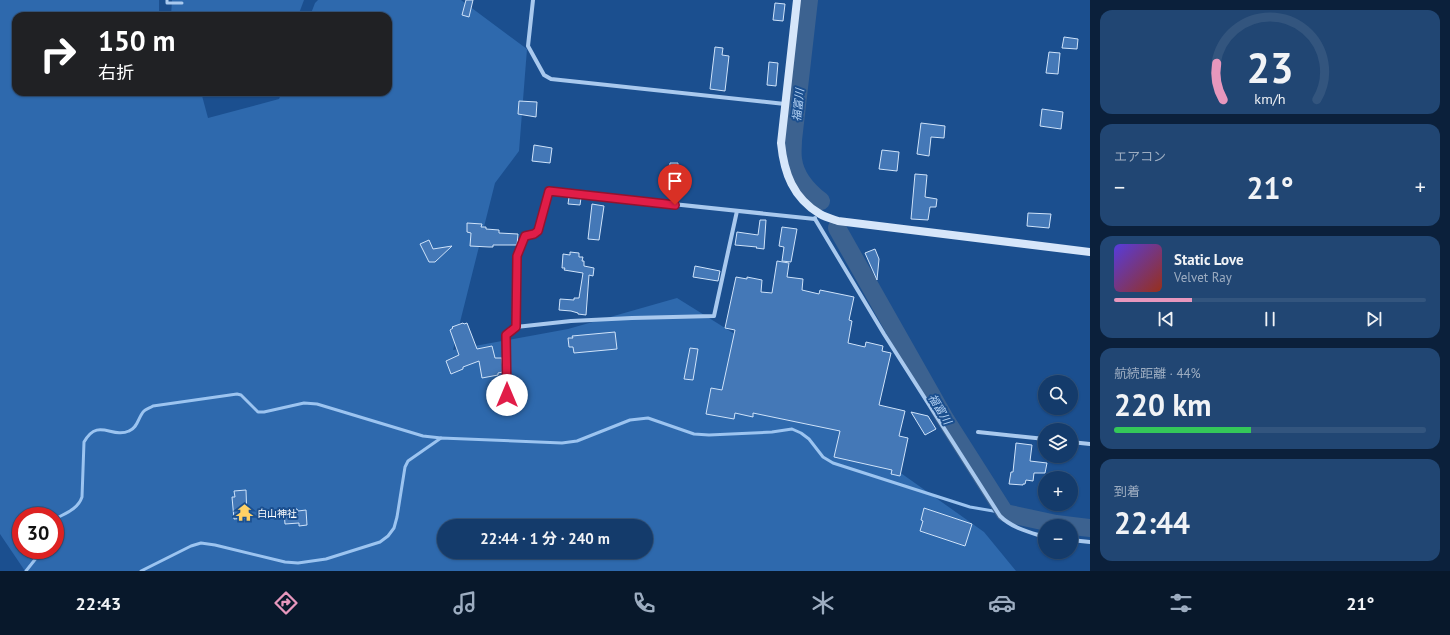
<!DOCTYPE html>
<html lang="ja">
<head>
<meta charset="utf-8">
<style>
  body { margin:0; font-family:"PT Sans","Noto Sans JP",sans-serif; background:#214673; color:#f1f3f6; height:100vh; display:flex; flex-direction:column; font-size:15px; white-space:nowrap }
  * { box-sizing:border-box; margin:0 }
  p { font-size:13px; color:#9dadc1 }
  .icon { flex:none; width:22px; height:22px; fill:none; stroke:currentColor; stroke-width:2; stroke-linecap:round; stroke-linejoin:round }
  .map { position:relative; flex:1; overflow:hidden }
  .panel { display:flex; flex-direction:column; gap:10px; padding:10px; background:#0b203b; width:360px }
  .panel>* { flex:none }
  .banner { position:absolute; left:12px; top:12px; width:380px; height:84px; border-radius:12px; box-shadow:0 1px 3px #0004,0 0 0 1px #33557e; background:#202124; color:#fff; overflow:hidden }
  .buttons { position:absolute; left:1038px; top:375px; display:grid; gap:8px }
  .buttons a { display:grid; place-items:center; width:40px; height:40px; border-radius:50%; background:#143b6b; box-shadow:0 1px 3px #0004,0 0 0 1px #33557e; font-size:20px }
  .speed { position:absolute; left:12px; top:507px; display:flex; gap:8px; font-size:20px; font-weight:700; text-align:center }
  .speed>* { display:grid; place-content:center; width:52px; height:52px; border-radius:50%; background:#143b6b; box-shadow:0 1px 3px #0004,0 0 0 1px #33557e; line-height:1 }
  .speed .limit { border:6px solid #d22; background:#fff; color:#111 }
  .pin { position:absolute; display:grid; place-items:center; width:34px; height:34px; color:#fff; margin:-41px -17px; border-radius:50% 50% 50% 0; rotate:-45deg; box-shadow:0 0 4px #0007 }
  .pin .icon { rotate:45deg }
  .me { position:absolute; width:44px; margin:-22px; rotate:0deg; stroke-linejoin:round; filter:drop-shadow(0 0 3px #0008) }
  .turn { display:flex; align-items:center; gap:14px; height:84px; padding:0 20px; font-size:18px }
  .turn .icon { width:52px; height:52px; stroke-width:2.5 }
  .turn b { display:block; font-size:28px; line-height:34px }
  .big { font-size:30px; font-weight:700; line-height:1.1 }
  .panel .tile { flex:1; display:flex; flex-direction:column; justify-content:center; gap:6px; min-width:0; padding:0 14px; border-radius:12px; background:#214673 }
  .panel .dial { align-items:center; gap:0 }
  .dial svg { height:104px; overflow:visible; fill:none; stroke:#33557e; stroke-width:7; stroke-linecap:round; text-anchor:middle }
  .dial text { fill:#f1f3f6; stroke:none }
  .song { display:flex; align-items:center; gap:12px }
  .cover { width:48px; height:48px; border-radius:6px; background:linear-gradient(135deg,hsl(250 70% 55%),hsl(10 70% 35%)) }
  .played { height:4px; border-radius:2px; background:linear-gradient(90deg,#e797bd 25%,#33557e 25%) }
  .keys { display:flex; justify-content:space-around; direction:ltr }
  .heat { display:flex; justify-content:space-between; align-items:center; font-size:22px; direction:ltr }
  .charge { height:6px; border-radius:3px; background:linear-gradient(90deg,#34c759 44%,#33557e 0) }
  .trip { position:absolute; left:437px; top:519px; width:216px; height:40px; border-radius:20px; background:#143b6b; box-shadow:0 1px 3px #0004,0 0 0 1px #33557e; font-weight:700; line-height:40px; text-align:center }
  .menu { display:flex; height:64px; justify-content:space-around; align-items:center; background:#08182b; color:#9dadc1 }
  .menu .icon { width:28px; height:28px }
  .menu .active { color:#e797bd }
  .menu b { font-size:18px; color:#f1f3f6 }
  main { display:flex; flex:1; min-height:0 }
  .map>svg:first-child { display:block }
  .green { fill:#2e69ad; fill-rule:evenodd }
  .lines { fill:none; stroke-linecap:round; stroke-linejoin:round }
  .stream { stroke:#9cc4f0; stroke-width:3 }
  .river { stroke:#3c6290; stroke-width:18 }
  .building { fill:#4478b7; stroke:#cfe3fa }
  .lane { stroke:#a9c9ee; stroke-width:3 }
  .street { stroke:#a9c9ee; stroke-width:4 }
  .secondary { stroke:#d6e6fa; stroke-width:8 }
  .route-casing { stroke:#92132f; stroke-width:10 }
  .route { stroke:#e11d48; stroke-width:7 }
  .labels { text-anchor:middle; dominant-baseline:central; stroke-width:4; stroke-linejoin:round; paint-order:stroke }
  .poi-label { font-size:10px; fill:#fff; stroke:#1b4f8f; text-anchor:start }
  .water-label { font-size:11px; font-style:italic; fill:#b5d3f5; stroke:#1b4f8f }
</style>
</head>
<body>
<main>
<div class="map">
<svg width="1090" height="571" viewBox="0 0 1090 571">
  <rect width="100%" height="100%" fill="#1b4f8f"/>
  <g class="green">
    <path d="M0 0H159V16H16V92H201L208 118 279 99 282 92H388V16H310L315 3 318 0H461L527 49 519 151 495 183 453 350 568 329 677 298 767 354 881 459 984 532 1016 571H25L0 534ZM21 516H55V550H21ZM444 526H646V552H444Z"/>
    <polygon points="172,0 304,0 298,16 171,16"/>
  </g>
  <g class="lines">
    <g class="stream">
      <path d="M55 519C66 513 78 509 82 497L84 442C98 417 112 439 129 431 138 428 138 417 144 411 146 409 150 408 153 406L237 394 241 395 258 412H264L304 403 317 404 423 436 441 438"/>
      <polyline points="26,571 37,557 38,550"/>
      <polyline points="141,571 191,546 201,543 215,545 285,562 298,563 326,559 380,542 388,536 394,528 397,517 405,467 408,461 441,438 562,443 577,441 630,420 648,418 694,434 709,435 772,432 792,429 801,433 809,439 823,457 833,463 970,507 1005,513"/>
    </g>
    <g class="river">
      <path d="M809 0 793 140C793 146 792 153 793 159 795 176 808 191 821 201"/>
      <polyline points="837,228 944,417 1005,513 1056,524 1090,528"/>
    </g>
  </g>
  <g class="building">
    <polygon points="466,0 473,0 469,17 462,15"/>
    <polygon points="775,3 785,4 783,21 773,20"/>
    <polygon points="1064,37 1078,39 1077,49 1062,48"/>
    <polygon points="715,47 723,48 722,55 729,56 725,91 710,89"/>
    <polygon points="1049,52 1060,53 1058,74 1046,73"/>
    <polygon points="769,62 778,63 776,86 767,85"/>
    <polygon points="519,101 537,102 536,117 518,114"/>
    <polygon points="1042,109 1063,112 1061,129 1040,126"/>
    <polygon points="921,123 945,126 944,138 931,137 929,156 917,154"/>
    <polygon points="534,145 552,148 550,163 532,161"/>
    <polygon points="882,150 899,152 897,171 879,169"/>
    <polygon points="670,163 678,163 677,193 667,192"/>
    <polygon points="915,174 927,175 925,197 937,199 936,207 930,207 928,220 911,219"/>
    <polygon points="569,197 581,198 580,205 568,204"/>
    <polygon points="592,204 604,206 599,240 588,239"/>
    <polygon points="1028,213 1051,214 1049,228 1027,226"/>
    <polygon points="760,220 766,220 764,249 756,248 757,247 735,245 737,232 758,235"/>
    <polygon points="467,223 482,224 481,227 486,227 486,229 499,230 499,233 518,234 517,245 493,245 493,247 489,247 470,246 471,233 467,232"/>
    <polygon points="782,227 797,229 791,262 782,261 784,247 779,246"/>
    <polygon points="429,240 433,249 452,246 435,262 429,262 420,244"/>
    <polygon points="875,249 879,259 877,280 865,253"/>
    <polygon points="570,252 579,253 579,257 583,257 582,261 584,261 584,266 594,268 593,276 589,275 586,315 578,314 578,313 571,311 559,310 560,299 574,300 574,298 579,298 583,273 564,270 565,268 562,268 563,254 570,255"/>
    <polygon points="777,261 789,263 787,277 803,279 802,290 819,294 820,290 854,297 849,320 852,321 848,343 865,347 866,342 883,346 882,351 891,353 879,405 905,411 899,436 908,438 900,476 891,474 892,470 834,457 840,431 753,413 753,417 735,413 734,419 706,414 711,388 722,390 735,330 725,328 736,277 747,279 747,277 762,280 761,292 772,293"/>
    <polygon points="695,266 720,271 718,281 693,277"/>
    <polygon points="463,323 464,324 467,323 477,349 492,346 495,358 502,358 503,372 498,373 498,375 482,378 479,361 463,367 463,369 451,374 446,361 459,355 450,330 453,328 452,327"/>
    <polygon points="615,332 617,349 574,353 573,347 569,347 568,338 573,338 572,336"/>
    <polygon points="690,348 698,349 693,380 684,379"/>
    <polygon points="911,412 928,416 936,429 925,435"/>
    <polygon points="1016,443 1032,445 1030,461 1047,463 1045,473 1034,473 1033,481 1026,480 1025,484 1023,484 1023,485 1009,484 1011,472 1013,472"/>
    <polygon points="246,490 247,518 234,519 232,497 235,497 234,491"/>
    <polygon points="924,508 972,524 965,546 920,531 923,521 921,520"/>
    <polygon points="290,509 297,509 298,511 306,510 307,525 299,526 299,523 285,524 284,512 290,512"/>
  </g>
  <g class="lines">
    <polyline class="lane" points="167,0 167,3 182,3"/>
    <g class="street">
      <polyline points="533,0 528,46 544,75 551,79 785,104"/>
      <path d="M815 218V219L884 334 1000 516C1012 528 1029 532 1045 537"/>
      <polyline points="516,327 571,321 632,318 714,316 737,211"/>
      <polyline points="507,395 506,335 516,327 517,256 525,236 534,234 538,231 549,191 815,219"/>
      <polyline points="978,432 1045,439"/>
      <polyline points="1071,442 1090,444"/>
      <polyline points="1071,540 1090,542"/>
    </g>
    <path class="secondary" d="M797 0 781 143C784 173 793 198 820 214 825 217 832 219 838 221L1090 252"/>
  </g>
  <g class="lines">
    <defs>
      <polyline id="route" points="507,395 506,335 516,327 517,256 525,236 534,234 538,231 549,191 675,205"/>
    </defs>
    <use href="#route" class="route-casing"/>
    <use href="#route" class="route"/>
  </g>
  <defs>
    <symbol id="temple-bare" viewBox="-9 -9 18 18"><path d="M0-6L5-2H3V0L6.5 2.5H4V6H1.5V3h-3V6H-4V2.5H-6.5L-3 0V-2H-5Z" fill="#ffd166" stroke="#1b4f8f" stroke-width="2.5" paint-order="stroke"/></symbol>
  </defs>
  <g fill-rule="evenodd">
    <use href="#temple-bare" x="232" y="500" width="25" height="25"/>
  </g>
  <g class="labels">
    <g class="poi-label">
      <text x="257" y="513">白山神社</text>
    </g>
    <g class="water-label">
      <text transform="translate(798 105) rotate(-84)">福富川</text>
      <text transform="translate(940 409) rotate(59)">福富川</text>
    </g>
  </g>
</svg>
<div class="buttons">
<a><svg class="icon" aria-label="search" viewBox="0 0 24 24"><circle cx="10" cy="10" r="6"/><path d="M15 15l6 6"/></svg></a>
<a><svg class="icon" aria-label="layers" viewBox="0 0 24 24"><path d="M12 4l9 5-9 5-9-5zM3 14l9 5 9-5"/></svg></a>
<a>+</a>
<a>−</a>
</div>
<div class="speed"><div class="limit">30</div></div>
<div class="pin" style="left:675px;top:205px;background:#d93025"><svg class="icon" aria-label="arrive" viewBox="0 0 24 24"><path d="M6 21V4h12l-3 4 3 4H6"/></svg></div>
<svg class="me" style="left:507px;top:395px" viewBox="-20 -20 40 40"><circle r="19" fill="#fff"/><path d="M0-13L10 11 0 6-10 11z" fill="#e11d48"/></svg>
<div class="trip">22:44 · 1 分 · 240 m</div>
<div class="banner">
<div class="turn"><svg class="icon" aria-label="right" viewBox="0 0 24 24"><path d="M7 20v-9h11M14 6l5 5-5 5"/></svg><div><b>150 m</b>右折</div></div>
</div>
</div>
<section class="panel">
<div class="tile dial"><svg viewBox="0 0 100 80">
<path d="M14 69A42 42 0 1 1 86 69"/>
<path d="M14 69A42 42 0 0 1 9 41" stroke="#e797bd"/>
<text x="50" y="56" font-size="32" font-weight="700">23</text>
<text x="50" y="72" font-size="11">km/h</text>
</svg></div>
<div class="tile"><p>エアコン</p>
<div class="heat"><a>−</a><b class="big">21°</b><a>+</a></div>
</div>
<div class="tile">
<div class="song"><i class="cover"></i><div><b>Static Love</b><p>Velvet Ray</p></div></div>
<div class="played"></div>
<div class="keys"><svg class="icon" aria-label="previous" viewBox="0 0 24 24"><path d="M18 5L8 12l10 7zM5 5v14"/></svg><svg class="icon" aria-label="pause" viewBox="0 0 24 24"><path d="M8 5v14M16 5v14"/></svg><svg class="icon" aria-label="next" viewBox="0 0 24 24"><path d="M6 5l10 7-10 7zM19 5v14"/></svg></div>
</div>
<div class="tile"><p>航続距離 · 44%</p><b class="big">220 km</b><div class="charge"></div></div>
<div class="tile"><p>到着</p><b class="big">22:44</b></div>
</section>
</main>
<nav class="menu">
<b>22:43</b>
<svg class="icon active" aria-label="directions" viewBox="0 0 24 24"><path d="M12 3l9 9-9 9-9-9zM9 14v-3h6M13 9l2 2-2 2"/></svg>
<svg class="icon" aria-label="music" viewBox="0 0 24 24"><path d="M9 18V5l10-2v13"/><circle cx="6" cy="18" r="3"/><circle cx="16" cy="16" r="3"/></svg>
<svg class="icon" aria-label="phone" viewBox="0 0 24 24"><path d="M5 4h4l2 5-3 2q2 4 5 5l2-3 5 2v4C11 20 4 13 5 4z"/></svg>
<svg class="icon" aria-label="climate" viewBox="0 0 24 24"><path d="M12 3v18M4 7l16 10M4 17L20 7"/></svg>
<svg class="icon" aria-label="car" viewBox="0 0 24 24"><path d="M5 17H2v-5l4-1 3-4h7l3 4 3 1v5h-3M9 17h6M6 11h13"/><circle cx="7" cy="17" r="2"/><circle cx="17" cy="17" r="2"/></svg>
<svg class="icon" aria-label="filters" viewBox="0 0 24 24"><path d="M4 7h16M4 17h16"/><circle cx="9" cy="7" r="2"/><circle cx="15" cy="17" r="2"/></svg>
<b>21°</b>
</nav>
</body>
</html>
